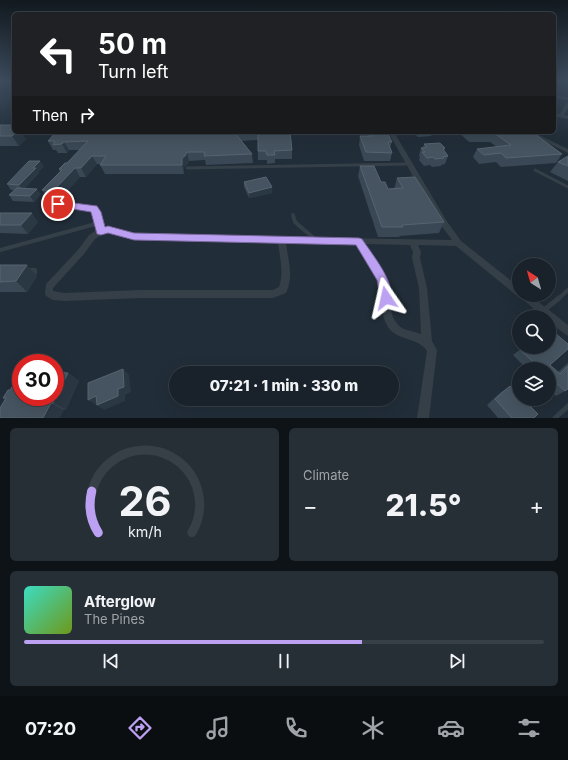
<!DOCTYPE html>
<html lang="en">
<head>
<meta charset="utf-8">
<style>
  body { margin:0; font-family:Inter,sans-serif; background:#262f36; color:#f1f3f6; height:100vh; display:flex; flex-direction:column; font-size:15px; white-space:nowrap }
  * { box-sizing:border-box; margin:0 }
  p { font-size:13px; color:#9fa4a8 }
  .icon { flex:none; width:22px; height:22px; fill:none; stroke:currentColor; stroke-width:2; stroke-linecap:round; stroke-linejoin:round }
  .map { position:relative; height:418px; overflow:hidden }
  .panel { display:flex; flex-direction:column; gap:10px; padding:10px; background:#0e1317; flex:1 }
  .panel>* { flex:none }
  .banner { position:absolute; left:12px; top:12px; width:544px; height:122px; border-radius:6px; box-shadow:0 4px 16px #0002,0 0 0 1px #373f47; background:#202124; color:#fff; overflow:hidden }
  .needle { width:26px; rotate:323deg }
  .controls { position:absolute; left:512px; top:258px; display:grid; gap:8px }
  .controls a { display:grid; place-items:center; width:44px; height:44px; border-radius:50%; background:#19222a; box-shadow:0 4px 16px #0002,0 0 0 1px #373f47; font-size:20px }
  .speed { position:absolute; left:12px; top:354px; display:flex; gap:8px; font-size:20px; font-weight:700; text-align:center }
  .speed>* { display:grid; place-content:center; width:52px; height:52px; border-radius:50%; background:#19222a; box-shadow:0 4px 16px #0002,0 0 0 1px #373f47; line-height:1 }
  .speed .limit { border:6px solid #d22; background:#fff; color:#111 }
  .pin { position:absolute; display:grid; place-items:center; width:34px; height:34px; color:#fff; margin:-17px; border:2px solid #fff; border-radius:50%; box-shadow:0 1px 4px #0007 }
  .me { position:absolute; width:44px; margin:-22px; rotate:349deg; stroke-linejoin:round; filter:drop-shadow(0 0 3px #0008) }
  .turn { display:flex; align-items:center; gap:14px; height:84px; padding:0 20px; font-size:18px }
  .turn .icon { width:52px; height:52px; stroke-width:2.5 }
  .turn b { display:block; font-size:28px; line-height:34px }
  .then { display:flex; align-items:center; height:38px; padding:0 20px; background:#0003; gap:8px; font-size:15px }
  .big { font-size:30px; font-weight:800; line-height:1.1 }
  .panel .card { flex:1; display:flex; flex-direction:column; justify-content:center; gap:6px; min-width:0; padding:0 14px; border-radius:6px; background:#262f36 }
  .panel .dial { align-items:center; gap:0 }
  .dial svg { height:104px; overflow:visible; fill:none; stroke:#373f47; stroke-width:7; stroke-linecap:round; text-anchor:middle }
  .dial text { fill:#f1f3f6; stroke:none }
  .song { display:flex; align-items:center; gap:12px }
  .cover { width:48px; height:48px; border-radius:6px; background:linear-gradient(135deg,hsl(170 70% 55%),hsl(80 70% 35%)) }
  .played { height:4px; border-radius:2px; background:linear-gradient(90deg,#bca0f2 65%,#373f47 65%) }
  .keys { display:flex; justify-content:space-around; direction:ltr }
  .heat { display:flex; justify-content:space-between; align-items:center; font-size:22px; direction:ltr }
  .panel .tiles { flex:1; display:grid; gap:10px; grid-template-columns:1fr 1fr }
  .card:last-child { grid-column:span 2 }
  .trip { position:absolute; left:169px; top:366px; width:230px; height:40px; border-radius:20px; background:#19222a; box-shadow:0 4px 16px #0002,0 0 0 1px #373f47; font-weight:800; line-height:40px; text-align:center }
  .dock { display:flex; height:64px; justify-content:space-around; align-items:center; background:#0a0e11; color:#9fa4a8 }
  .dock .icon { width:28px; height:28px }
  .dock .current { color:#bca0f2 }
  .dock b { font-size:18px; color:#f1f3f6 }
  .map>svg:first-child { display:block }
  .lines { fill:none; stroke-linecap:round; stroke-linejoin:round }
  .lane-far2 { stroke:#343f48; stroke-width:3 }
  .lane-far1 { stroke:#343f48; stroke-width:4 }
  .lane { stroke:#343f48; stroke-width:5 }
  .street { fill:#343f48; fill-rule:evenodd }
  .wall { fill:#394854 }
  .shaded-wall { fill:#2a3844 }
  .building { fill:#465461; stroke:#566470 }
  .route { fill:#bca0f2; stroke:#7a689d }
</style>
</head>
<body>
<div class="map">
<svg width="568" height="418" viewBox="0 0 568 418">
  <rect width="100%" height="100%" fill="#212d38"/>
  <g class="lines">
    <g class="lane-far2">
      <polyline points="187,168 410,164"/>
      <polyline points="535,170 568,187"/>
      <polyline points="46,203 76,207"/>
    </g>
    <g class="lane-far1">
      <polyline points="68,206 94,209 101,231"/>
      <polyline points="293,215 295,222 316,240"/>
      <polyline points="0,250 99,223"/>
      <polyline points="28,270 35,270 35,273"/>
      <polyline points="558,299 568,290"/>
    </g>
    <g class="lane">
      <polyline points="544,310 559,298"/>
      <polyline points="555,418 568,406"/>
    </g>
    <g class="street">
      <polygon points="554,95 568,98 568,100 554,97"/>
      <polygon points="566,103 568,103 568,108 564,115 568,116 568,119 554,116 554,113 560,114"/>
      <path d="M388 132H394L446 220 461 241 519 287V295H530L568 325V336L565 334 549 322V317H543L519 296 516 295 456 246 418 245 421 252 420 258 427 288 432 341 437 350 429 418H417L427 351C418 337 397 341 388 327 379 313 383 297 379 282 375 268 364 256 356 244L286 243C288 260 294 276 286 293L273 298H141L64 301 53 300 46 296 45 293 46 284 78 250 89 235 98 229 108 226 134 233 168 235 452 240 440 224ZM108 232 134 239 168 241 278 243C280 258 284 273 279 287L273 290H141L64 293 53 291V288L84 254 95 239 104 233ZM365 244 410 245 413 252 412 258 419 288 421 334C416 332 409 331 404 329 386 320 392 297 387 281 383 268 373 256 365 244Z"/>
      <polygon points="526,132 533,132 568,149 568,153"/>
    </g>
  </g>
  <g class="wall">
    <polygon points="0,125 26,139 19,146 0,146"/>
    <polygon points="56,132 334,132 334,134 290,135 292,150 292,159 275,159 275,163 267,164 267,160 258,160 258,140 241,141 252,154 253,163 206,165 205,160 189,161 187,165 184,167 184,174 105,174 100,165 101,164 97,164 86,177 80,177 59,200 48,199 42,190 60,171 59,169 67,163 80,150 69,150 67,153 58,153 56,150 53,150 48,141"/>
    <polygon points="366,132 387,132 392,142 390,147 392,153 390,161 364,161 359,145 360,136 368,136"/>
    <polygon points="413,132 446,132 432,134 431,136 418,137"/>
    <polygon points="458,132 532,132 562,154 556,163 501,167 496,162 479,164 473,157 477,149 497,147 490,142 469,142"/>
    <polygon points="424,144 445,148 444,151 448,156 445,164 441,165 441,166 432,167 430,165 424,166 419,160 420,157 419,156 421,148 423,148"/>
    <polygon points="568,156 568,181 550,172 558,162"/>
    <polygon points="44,166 38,172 39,173 25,188 41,194 34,202 13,201 9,195 15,190 11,190 7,184"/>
    <polygon points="360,166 381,182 388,189 394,189 397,178 444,222 439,233 400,236 399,237 378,237 358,176"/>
    <polygon points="244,182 272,187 272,193 249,198 244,187"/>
    <polygon points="0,213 38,222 28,234 0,233"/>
    <polygon points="0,265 37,276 27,292 0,292"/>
    <polygon points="519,338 519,346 514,342"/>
    <polygon points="520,347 549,347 550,365 558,372 568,363 568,389 565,391 556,396 549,389 549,369 527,369 513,355 522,348"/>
    <polygon points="55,370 57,372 68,373 79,381 66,410 5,399 3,398 55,397"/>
    <polygon points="510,386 534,418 498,418 487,405 501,392"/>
  </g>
  <g class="shaded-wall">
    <polygon points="14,126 14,132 21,132 26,139 19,146 12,136 10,130"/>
    <polygon points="64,142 69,150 67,153 62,144"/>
    <polygon points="187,152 189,161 187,165 184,167 184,174 182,165 182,158"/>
    <polygon points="92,156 97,164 86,177 81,168"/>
    <polygon points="40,161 44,166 38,172 39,173 23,190 19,185 33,168"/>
    <polygon points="75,168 80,177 59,200 53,191"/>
    <polygon points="272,187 272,193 249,198 249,193"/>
    <polygon points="37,189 41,194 34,202 30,196"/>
    <polygon points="32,213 38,222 28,234 21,225"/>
    <polygon points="27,265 37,276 27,292 16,281"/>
    <polygon points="204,368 206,373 203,373"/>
    <polygon points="123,369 129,375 131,392 125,395 125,401 104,410 88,400 118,389"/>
    <polygon points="68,373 79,381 66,410 53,403"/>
    <polygon points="51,403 64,410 60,418 43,418"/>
  </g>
  <g class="building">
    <polygon points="0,125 14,125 14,126 10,130 14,130 14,132 17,132 12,136 0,136"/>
    <polygon points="56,132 247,132 235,133 252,154 204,156 205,152 187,152 185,156 182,158 182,165 100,165 106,156 92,156 81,168 75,168 53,191 42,190 62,170 59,169 65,163 67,163 88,141 64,142 62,144 53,145 55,141 48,141"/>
    <polygon points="258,132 290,132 292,150 274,151 275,155 267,155 266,151 258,151"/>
    <polygon points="371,132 387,132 392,142 388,142 392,153 366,152 360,136 373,136"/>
    <polygon points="471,132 532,132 562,154 506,158 501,153 484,155 477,149 511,145 494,133 473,134"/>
    <polygon points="440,143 445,148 443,149 448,156 443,157 444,158 435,159 433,157 427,158 422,152 425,152 421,148 427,147 424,144"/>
    <polygon points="568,156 568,166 558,162"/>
    <polygon points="29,161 40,161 33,168 36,168 19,185 7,184"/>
    <polygon points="360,166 374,166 381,182 385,182 388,189 403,188 397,178 415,177 444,222 402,225 403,227 382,227"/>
    <polygon points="266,177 272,187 249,193 244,182"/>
    <polygon points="17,188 37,189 30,196 9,195"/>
    <polygon points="0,213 32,213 21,225 0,225"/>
    <polygon points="0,265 27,265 16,281 0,282"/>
    <polygon points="549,334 556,334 568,344 568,349 550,365 560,374 568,366 568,389 565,391 549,377 549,369 541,369 520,350 524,347 549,347"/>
    <polygon points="204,368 203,373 183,373 184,369"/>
    <polygon points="123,369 124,387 118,389 118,396 97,405 96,396 88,400 88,383"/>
    <polygon points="55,372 68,373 53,403 51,403 43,418 0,418 0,408 6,398 3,398 8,390 10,390 21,373 21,397 55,397"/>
    <polygon points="510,386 519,395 519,399 523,399 538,414 534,418 512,418 495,399"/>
  </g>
  <linearGradient id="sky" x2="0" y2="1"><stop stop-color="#12191f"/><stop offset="0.58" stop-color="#3d4c5e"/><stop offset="1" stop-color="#3d4c5e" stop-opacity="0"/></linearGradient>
  <rect width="568" height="141" fill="url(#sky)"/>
  <path class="route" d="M58 201 97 206 101 212 105 227 108 226 134 233 359 238 362 239C371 253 398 285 390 302L386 304 381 302 377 280 356 245 134 240 108 233 101 235 97 234 91 212 55 206 53 204 55 202Z"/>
</svg>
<div class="controls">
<a><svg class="needle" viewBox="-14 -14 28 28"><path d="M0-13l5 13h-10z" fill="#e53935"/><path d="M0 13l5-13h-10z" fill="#9fa4a8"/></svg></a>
<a><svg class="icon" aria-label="search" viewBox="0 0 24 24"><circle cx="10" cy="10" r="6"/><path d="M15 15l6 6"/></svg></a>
<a><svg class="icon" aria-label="layers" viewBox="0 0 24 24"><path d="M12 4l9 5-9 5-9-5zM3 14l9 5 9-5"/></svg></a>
</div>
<div class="speed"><div class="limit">30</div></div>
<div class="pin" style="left:58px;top:204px;background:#d93025"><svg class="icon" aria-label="arrive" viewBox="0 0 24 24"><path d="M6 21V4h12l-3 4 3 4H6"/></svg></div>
<svg class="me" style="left:386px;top:298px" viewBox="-20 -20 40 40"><path d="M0-17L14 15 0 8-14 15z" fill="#bca0f2" stroke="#fff" stroke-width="4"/></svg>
<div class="trip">07:21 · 1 min · 330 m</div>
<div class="banner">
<div class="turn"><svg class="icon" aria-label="left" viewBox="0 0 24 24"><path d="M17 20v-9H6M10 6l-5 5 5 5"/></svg><div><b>50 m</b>Turn left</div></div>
<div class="then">Then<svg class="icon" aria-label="right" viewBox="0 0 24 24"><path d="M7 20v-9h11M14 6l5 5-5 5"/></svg></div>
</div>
</div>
<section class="panel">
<div class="tiles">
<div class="card dial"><svg viewBox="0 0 100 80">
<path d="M14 69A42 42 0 1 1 86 69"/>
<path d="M14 69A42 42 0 0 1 9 37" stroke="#bca0f2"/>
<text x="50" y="56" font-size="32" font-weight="700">26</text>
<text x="50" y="72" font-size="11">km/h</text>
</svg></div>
<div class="card"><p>Climate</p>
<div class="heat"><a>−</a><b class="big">21.5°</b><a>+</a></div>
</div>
<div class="card">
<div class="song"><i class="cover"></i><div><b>Afterglow</b><p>The Pines</p></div></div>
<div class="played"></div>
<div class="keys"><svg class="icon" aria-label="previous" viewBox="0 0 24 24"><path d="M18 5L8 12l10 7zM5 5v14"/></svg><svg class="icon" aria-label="pause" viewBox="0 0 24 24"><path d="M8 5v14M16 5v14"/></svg><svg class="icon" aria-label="next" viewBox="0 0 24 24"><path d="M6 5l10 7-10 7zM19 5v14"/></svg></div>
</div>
</div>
</section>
<nav class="dock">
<b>07:20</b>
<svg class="icon current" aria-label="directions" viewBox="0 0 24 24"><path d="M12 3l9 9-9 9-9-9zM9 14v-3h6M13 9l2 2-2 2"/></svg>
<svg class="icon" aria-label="music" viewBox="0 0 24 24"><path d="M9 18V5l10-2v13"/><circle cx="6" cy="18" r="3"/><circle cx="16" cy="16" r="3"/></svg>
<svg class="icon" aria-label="phone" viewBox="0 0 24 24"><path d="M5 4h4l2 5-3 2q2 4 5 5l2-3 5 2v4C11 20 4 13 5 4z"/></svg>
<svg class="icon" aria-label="climate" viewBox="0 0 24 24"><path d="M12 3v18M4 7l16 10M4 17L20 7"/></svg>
<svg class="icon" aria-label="car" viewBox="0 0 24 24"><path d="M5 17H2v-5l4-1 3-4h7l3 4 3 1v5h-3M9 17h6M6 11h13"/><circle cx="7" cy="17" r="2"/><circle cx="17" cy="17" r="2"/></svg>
<svg class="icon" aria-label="filters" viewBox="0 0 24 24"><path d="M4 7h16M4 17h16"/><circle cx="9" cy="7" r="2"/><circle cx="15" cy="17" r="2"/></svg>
</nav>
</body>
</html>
